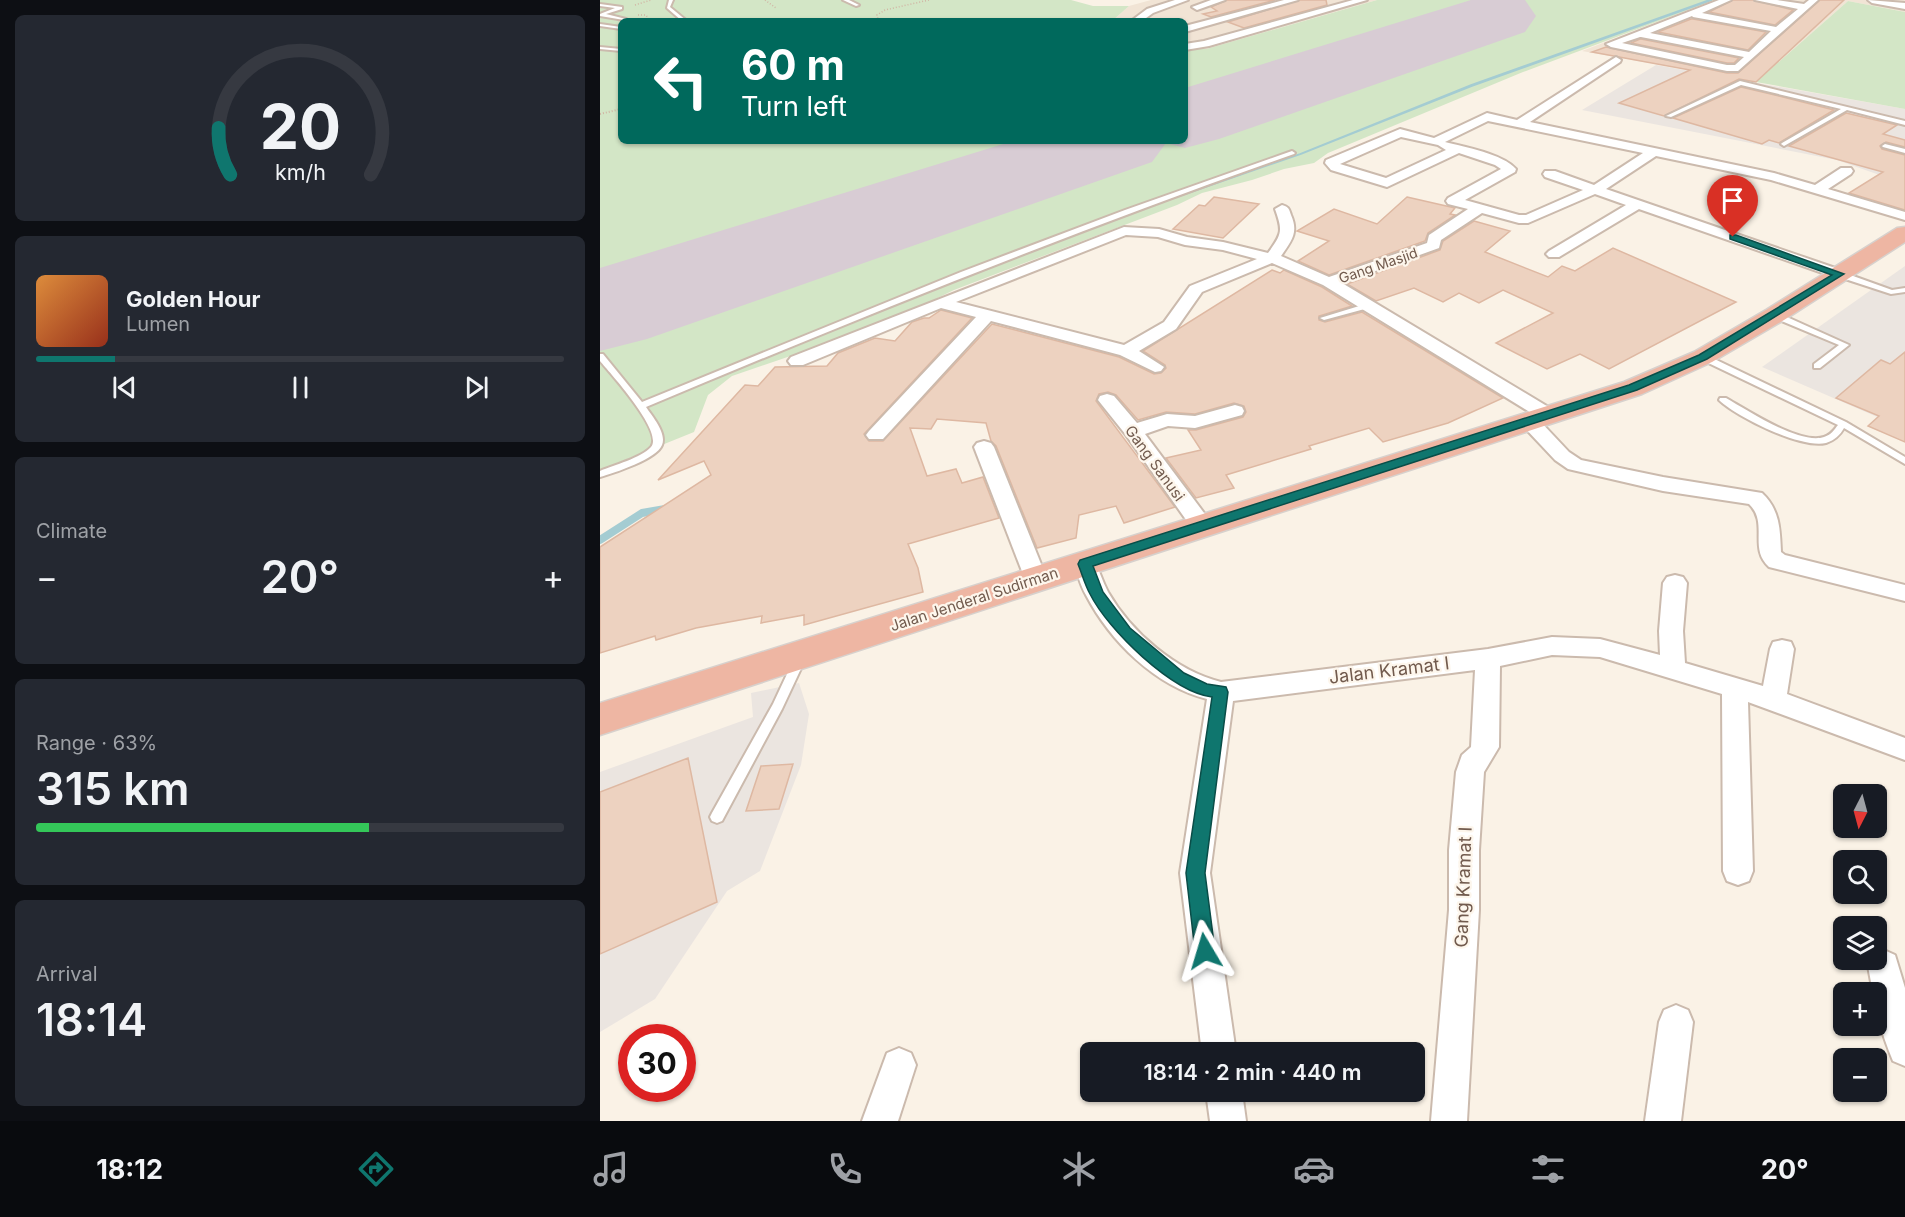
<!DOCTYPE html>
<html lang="en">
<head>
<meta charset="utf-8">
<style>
  body { margin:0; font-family:Inter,sans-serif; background:#242831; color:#f1f3f6; height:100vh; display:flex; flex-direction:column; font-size:22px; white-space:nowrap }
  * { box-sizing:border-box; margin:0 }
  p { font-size:20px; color:#9ea1a6 }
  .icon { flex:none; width:33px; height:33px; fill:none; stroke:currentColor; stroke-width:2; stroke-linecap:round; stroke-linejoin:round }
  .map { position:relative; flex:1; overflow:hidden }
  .panel { display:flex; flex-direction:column; gap:15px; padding:15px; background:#0d0f14; width:600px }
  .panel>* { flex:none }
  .top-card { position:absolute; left:18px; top:18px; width:570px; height:126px; border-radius:9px; box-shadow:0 2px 4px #0004; background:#00695c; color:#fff; overflow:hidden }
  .needle { width:39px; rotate:186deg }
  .tools { position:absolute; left:1233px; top:784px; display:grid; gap:12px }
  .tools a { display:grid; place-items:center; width:54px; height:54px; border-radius:9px; background:#171b24; box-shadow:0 2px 4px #0004; font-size:30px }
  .speed { position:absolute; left:18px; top:1024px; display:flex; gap:12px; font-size:30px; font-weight:700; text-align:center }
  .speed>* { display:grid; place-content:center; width:78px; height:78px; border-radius:50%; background:#171b24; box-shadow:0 2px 4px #0004; line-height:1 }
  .speed .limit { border:9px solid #d22; background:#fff; color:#111 }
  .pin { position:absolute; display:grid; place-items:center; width:51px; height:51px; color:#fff; margin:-62px -26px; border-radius:50% 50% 50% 0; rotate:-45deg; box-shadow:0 0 6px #0007 }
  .pin .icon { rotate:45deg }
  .me { position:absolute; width:66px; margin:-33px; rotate:353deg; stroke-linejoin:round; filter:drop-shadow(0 0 4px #0008) }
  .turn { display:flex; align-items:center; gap:21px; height:126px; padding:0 24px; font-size:27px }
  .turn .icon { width:78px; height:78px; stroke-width:2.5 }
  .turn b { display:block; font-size:42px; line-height:51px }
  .big { font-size:45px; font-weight:600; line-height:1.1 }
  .panel .widget { flex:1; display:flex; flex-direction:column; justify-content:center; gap:9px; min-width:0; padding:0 21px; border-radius:9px; background:#242831 }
  .panel .dial { align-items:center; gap:0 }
  .dial svg { height:156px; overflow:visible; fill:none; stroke:#363941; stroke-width:7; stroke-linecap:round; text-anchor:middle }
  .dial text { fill:#f1f3f6; stroke:none }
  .song { display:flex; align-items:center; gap:18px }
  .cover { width:72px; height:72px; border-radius:9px; background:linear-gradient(135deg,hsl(30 70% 55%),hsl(10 70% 35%)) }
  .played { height:6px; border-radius:3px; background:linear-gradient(90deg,#0f766e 15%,#363941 15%) }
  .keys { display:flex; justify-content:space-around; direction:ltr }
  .heat { display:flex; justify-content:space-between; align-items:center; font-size:33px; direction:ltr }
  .charge { height:9px; border-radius:4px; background:linear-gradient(90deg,#34c759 63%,#363941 0) }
  .trip { position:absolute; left:480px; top:1042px; width:345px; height:60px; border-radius:9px; background:#171b24; box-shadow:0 2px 4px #0004; font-weight:600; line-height:60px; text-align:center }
  .tabs { display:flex; height:96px; justify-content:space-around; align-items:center; background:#090b0e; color:#9ea1a6 }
  .tabs .icon { width:42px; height:42px }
  .tabs .current { color:#0f766e }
  .tabs b { font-size:27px; color:#f1f3f6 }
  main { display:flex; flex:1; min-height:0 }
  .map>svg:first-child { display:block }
  .residential { fill:#f1e4d5 }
  .industrial { fill:#ebe5e0 }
  .green { fill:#d3e6c6 }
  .water { fill:#bcdde2; stroke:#a4ccd2; stroke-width:1.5 }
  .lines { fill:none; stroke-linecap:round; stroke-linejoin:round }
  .stream { stroke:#a4ccd2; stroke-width:8 }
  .runway { fill:#d8ccd4; fill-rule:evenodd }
  .building { fill:#edd2c0; stroke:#deb8a2; stroke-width:1.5 }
  .lane-casing { stroke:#cbbaad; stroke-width:4 }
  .street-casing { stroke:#cbbaad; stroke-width:4 }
  .highway-casing { stroke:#d7d1cd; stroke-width:3 }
  .path-far1 { stroke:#d1b5a4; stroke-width:1.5; stroke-dasharray:1 2; stroke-linecap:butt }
  .path { stroke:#d1b5a4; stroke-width:2; stroke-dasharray:1 2; stroke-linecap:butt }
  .lane { fill:#fff; fill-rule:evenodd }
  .street { fill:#fff; fill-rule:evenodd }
  .highway { fill:#eeb6a3; fill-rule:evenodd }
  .route { fill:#0f766e; stroke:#0a4d48; stroke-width:1.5 }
  .labels { text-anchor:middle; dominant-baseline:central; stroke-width:4.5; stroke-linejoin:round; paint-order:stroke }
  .far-street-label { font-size:14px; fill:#715a4d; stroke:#fdf6ec }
  .street-label { font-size:15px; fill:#715a4d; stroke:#fdf6ec }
  .near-street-label { font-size:18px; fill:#715a4d; stroke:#fdf6ec }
</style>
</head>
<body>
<main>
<section class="panel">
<div class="widget dial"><svg viewBox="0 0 100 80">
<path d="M14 69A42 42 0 1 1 86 69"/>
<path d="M14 69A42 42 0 0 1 8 45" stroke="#0f766e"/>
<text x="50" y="56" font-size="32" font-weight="700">20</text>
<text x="50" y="72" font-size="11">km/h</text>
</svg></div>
<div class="widget">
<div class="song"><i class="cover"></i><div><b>Golden Hour</b><p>Lumen</p></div></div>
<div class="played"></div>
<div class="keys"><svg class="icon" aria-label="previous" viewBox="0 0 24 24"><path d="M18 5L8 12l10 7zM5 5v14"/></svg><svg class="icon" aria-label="pause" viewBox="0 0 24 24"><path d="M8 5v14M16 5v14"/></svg><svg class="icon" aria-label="next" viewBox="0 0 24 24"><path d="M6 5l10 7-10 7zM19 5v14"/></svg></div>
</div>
<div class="widget"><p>Climate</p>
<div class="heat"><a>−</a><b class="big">20°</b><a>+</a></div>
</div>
<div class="widget"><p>Range · 63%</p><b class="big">315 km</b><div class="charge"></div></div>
<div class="widget"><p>Arrival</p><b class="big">18:14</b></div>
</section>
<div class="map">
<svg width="1305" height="1121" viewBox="0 0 1305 1121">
  <rect width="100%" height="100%" fill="#faf2e6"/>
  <g class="residential">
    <polygon points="551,0 777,0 606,49 585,49 585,21 512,21 529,6"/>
    <polygon points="1115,0 1305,0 1305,12 1248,1 1156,82 982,51"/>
  </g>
  <g class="industrial">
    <polygon points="1056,65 1305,109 1305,184 1237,160 982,110"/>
    <polygon points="1305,266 1305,429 1162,367"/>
    <polygon points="199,683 209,714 201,765 160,871 127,891 55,999 0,1032 0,772 153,717 151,693"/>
  </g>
  <g class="green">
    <polygon points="0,0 471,0 493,6 529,6 512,21 21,21 21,141 468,141 0,290"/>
    <polygon points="777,0 1115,0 923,72 728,153 714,163 684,169 652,180 602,193 577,205 354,290 284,324 132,376 108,395 94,432 0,470 0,333 565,141 585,141 585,134 917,21 877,11 585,104 588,102 585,101 585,49 606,49"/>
    <polygon points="1248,1 1305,12 1305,109 1156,82"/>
  </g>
  <polygon class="water" points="1109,0 1112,0 872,86 701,154 531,213 246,324 49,406 242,324 530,213 700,154 871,85"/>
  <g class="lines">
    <polyline class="stream" points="0,540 42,513 71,508"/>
    <polygon class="runway" points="871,0 925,0 936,16 925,32 619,139 585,148 566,143 552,162 47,339 0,351 0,268 413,141 585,141 585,88"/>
  </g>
  <g class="building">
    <polygon points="627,0 675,0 611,17 603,14 617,11 611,7"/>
    <polygon points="700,0 726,0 727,5 644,28 628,22"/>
    <polygon points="1133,0 1153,0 1193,10 1175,25 1109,12"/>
    <polygon points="1220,0 1244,0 1156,82 1139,79 1064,116 1019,103 1090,70 992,52 1006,47 1127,73 1138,73"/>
    <polygon points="1091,19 1093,19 1166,32 1148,50 1058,32"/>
    <polygon points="1040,39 1041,39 1139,58 1134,63 1127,63 1031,43"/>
    <polygon points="1141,87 1183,97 1234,110 1179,143 1169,140 1162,144 1073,118"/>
    <polygon points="1246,113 1297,125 1283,134 1305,140 1305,147 1286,142 1280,146 1282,149 1305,155 1305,210 1249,193 1283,172 1189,146"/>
    <polygon points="614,197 659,204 623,238 573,229 599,205 605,206"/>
    <polygon points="807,197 855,208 850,214 855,215 828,233 825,241 729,275 698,261 729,241 697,231 734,209 777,224"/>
    <polygon points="874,221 910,231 885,252 948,277 962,266 975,271 1013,248 1136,302 1009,369 980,354 947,369 896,343 953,313 903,290 879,303 859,293 843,302 814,288 776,301 747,284 840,250 843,241"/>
    <polygon points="672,270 680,273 684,270 722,287 752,306 719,316 719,320 725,322 762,312 903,398 848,423 783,442 769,428 709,446 711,449 626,475 634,488 596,498 566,458 601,450 588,430 596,430 643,417 646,412 644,406 634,403 595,414 566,412 538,420 516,395 508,392 499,394 496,401 575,507 524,523 516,506 479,515 476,538 437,548 396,446 391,441 386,423 337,419 331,429 310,428 327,476 356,469 362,483 383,477 399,518 308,544 318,568 323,592 204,625 204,615 161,623 162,616 96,628 56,640 55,636 0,653 0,547 111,475 104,461 58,480 145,385 158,386 175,367 227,366 238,353 275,338 295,341 312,322 324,318 329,318 341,310 372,318 264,434 269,441 283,441 392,324 519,357 554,374 561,373 566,368 565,365 543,351"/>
    <polygon points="1305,352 1305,442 1268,426 1279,416 1236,398 1281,360 1290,364"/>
    <polygon points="88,758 117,902 0,954 0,792"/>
    <polygon points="193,764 179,809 146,811 161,766"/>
  </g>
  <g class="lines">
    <defs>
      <g id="lane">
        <polygon points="69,0 73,0 70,7 87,21 82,21 67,8"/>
        <polygon points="243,0 249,0 259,5 256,6"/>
        <polygon points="0,4 22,7 22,9 6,14 26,19 24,20 0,16 0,14 15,8 0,6"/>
        <polygon points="0,24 21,27 21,29 0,26"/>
        <polygon points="0,47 21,49 21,51 0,49"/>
        <polygon points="1140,81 1305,121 1305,125 1247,110 1184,146 1181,144 1182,143 1241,109 1141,85 1071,117 1066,116"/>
        <polygon points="1285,144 1305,149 1305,153 1283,147 1282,146"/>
        <path d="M692 151 695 153 694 154C475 231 260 317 46 407 52 416 67 433 62 445 57 459 14 473 0 477V471C14 465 41 458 51 447 64 432 11 374 0 361V354H3L42 402 361 272 525 210Z"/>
        <polygon points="1236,272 1242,272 1292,290 1305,288 1305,292 1291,294 1236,276"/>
        <polygon points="769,303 773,305 772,307 724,320 720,318"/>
        <polygon points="1172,313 1178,313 1249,345 1220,368 1214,368 1214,364 1239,345 1172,317"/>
        <path d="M1100 355H1106L1246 422 1305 457V464L1244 428C1240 435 1235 440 1226 443 1201 449 1137 417 1119 400L1120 398H1126C1147 410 1200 445 1224 437 1231 435 1234 430 1238 425L1100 359Z"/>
        <polygon points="199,656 203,657 205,660 182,709 122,821 117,823 112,821 110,817 112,813 173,704 195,657"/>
      </g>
      <g id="street">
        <polygon points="575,0 588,0 553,13 542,21 531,21 547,9"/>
        <polygon points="611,0 625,0 597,10 592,7"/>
        <polygon points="684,0 698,0 585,32 585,26"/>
        <polygon points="753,0 767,0 609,46 585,50 585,44 604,41"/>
        <path d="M1119 0H1131L1102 13 1176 27 1198 9 1155 0H1177L1204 4 1209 0H1218L1138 71H1127L1011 47 1006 44ZM1092 16 1093 17 1171 31 1149 52 1050 33ZM1040 37H1041L1144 57 1135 65H1127L1022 43Z"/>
        <polygon points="1268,0 1305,3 1305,9 1272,3"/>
        <path d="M1016 57 1021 60 1020 62 930 122 1174 173 1215 185 1241 168H1251L1253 171 1251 174 1228 189 1305 212V220L1171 180 1056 156 1006 189 1244 271 1247 274 1239 279 1234 277 1039 209 959 257H949L946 254 949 251 1026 205 995 194 928 223H919L882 213 841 240 839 248 742 283 955 411 957 415 955 419H941L723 285 672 263 602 292 576 329 539 351 564 367 561 371 555 372 520 355 391 321 283 439H269L266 435 269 431 376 317 341 308 203 365H191L188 361 191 357 524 227 559 229 587 237 623 242 668 253C682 234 683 231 675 209L682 205C689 207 689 209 691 215 699 233 691 241 681 256L729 277 827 243 829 235 868 209 848 204 846 201 848 198 901 169 895 165 859 153 787 187 731 170 725 163 726 160 800 129 834 138 887 113 917 120ZM888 121 1043 153 994 185 955 171H945L943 174 945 177 983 190 926 215H919L865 200 915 172 916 169C903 154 865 147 845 142ZM801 137 838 145 846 150 786 178 740 164ZM526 235 558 237 585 245 623 250 657 259 590 286 564 322 524 345 356 302Z"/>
        <polygon points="507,394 514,396 537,423 567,414 595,416 635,405 642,407 644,411 642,415 595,428 568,426 545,434 610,521 613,526 610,531 602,533 594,531 526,435 498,400 500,396"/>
        <path d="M930 416 937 418 969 452 981 460 1063 477 1162 493C1180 510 1180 529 1181 552L1185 555 1305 585V601L1169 567C1148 548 1169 523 1149 504L1063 491 968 469 955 460 923 426 920 422 923 418Z"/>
        <polygon points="384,441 391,443 394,447 447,579 444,585 436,587 428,585 425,579 374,447 377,443"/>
        <path d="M485 556 493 558C499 569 502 581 508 592 531 632 576 671 621 682L888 649 952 637 1000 639 1060 655 1059 631 1063 583 1067 577 1075 575 1083 577 1087 583 1083 631 1085 663 1163 686 1170 649 1173 642 1182 640 1191 642 1194 649 1187 694 1305 738V760L1148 702 1153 871 1149 881 1138 885 1127 881 1123 871 1122 694 1000 657 952 655 900 666 899 747 884 772 879 850V910L867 1121H831L849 910V850L856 772 862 755 871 747 875 670 633 701 610 873 636 1053H602L580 873 607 699C555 686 510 641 486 595 480 585 478 574 474 564L477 558Z"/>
        <path d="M1284 950 1295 955 1305 988V1066L1293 1061C1284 1039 1276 1017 1276 993H1273L1268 966 1270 960H1276V953Z"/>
        <polygon points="1076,1005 1088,1010 1093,1022 1081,1121 1045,1121 1059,1022 1064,1010"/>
        <polygon points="299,1048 311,1053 316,1065 298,1121 262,1121 287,1053"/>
        <polygon points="606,1092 642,1092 646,1121 610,1121"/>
      </g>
      <polygon id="highway" points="1305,227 1305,242 1184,320 1112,362 1042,394 0,735 0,703 1024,382 1094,352 1166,310 1297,228"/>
    </defs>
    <use href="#lane" class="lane-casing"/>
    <use href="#street" class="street-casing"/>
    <use href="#highway" class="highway-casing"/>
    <g class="path-far1">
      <polyline points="165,0 176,8"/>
      <polyline points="35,5 51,0"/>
      <polyline points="38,15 46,15 50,21"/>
      <polyline points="273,21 278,19 277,15 285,10 329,0"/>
    </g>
    <polyline class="path" points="0,114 21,109"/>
    <use href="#lane" class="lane"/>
    <use href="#street" class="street"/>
    <use href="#highway" class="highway"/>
  </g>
  <path class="route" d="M1130 235H1136L1244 274 1107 359 1037 390 493 566 503 592 530 628 584 673 607 684 626 687 628 692 605 873 615 951 612 957 605 960 598 957 595 951 586 873 612 697C572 692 508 630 490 594 485 585 482 574 478 564L480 560 1029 385 1099 355 1232 275 1130 239Z"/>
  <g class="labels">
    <g class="far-street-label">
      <text transform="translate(778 265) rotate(-19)">Gang Masjid</text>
    </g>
    <g class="street-label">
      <text transform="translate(555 463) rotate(54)">Gang Sanusi</text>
      <text transform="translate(374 599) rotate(-18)">Jalan Jenderal Sudirman</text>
    </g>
    <g class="near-street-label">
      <text transform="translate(789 670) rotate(-7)">Jalan Kramat I</text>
      <text transform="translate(863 887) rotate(-88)">Gang Kramat I</text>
    </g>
  </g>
</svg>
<div class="tools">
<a><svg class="needle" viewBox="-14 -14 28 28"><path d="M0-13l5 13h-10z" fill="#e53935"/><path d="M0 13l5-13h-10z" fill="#9ea1a6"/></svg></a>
<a><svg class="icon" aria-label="search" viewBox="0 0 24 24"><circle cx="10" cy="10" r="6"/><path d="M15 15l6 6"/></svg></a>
<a><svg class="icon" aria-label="layers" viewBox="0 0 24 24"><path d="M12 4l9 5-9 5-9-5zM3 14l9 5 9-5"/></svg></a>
<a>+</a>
<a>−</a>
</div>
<div class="speed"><div class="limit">30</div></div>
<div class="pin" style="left:1133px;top:237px;background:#d93025"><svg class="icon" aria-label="arrive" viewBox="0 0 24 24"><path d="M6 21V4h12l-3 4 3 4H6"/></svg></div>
<svg class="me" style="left:605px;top:951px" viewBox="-20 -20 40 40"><path d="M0-17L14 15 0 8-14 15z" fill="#0f766e" stroke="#fff" stroke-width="4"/></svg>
<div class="trip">18:14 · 2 min · 440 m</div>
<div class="top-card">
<div class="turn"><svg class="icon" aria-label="left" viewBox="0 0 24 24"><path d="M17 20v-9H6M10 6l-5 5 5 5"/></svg><div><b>60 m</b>Turn left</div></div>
</div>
</div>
</main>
<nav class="tabs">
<b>18:12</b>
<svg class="icon current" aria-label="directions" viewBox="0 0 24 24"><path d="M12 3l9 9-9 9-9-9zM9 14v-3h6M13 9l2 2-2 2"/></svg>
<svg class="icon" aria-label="music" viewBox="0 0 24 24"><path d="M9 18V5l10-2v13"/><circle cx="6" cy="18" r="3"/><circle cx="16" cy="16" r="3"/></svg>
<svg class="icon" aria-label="phone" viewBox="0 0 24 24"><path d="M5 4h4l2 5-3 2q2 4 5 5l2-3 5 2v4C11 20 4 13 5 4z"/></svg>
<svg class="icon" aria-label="climate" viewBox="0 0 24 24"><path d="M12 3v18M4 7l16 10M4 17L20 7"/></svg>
<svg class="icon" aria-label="car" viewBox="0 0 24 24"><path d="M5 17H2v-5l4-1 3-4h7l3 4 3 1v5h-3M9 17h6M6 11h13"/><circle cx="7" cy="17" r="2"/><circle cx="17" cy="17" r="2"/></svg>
<svg class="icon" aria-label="filters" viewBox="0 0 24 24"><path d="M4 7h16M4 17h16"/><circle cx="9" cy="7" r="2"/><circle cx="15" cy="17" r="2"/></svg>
<b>20°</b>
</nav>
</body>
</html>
